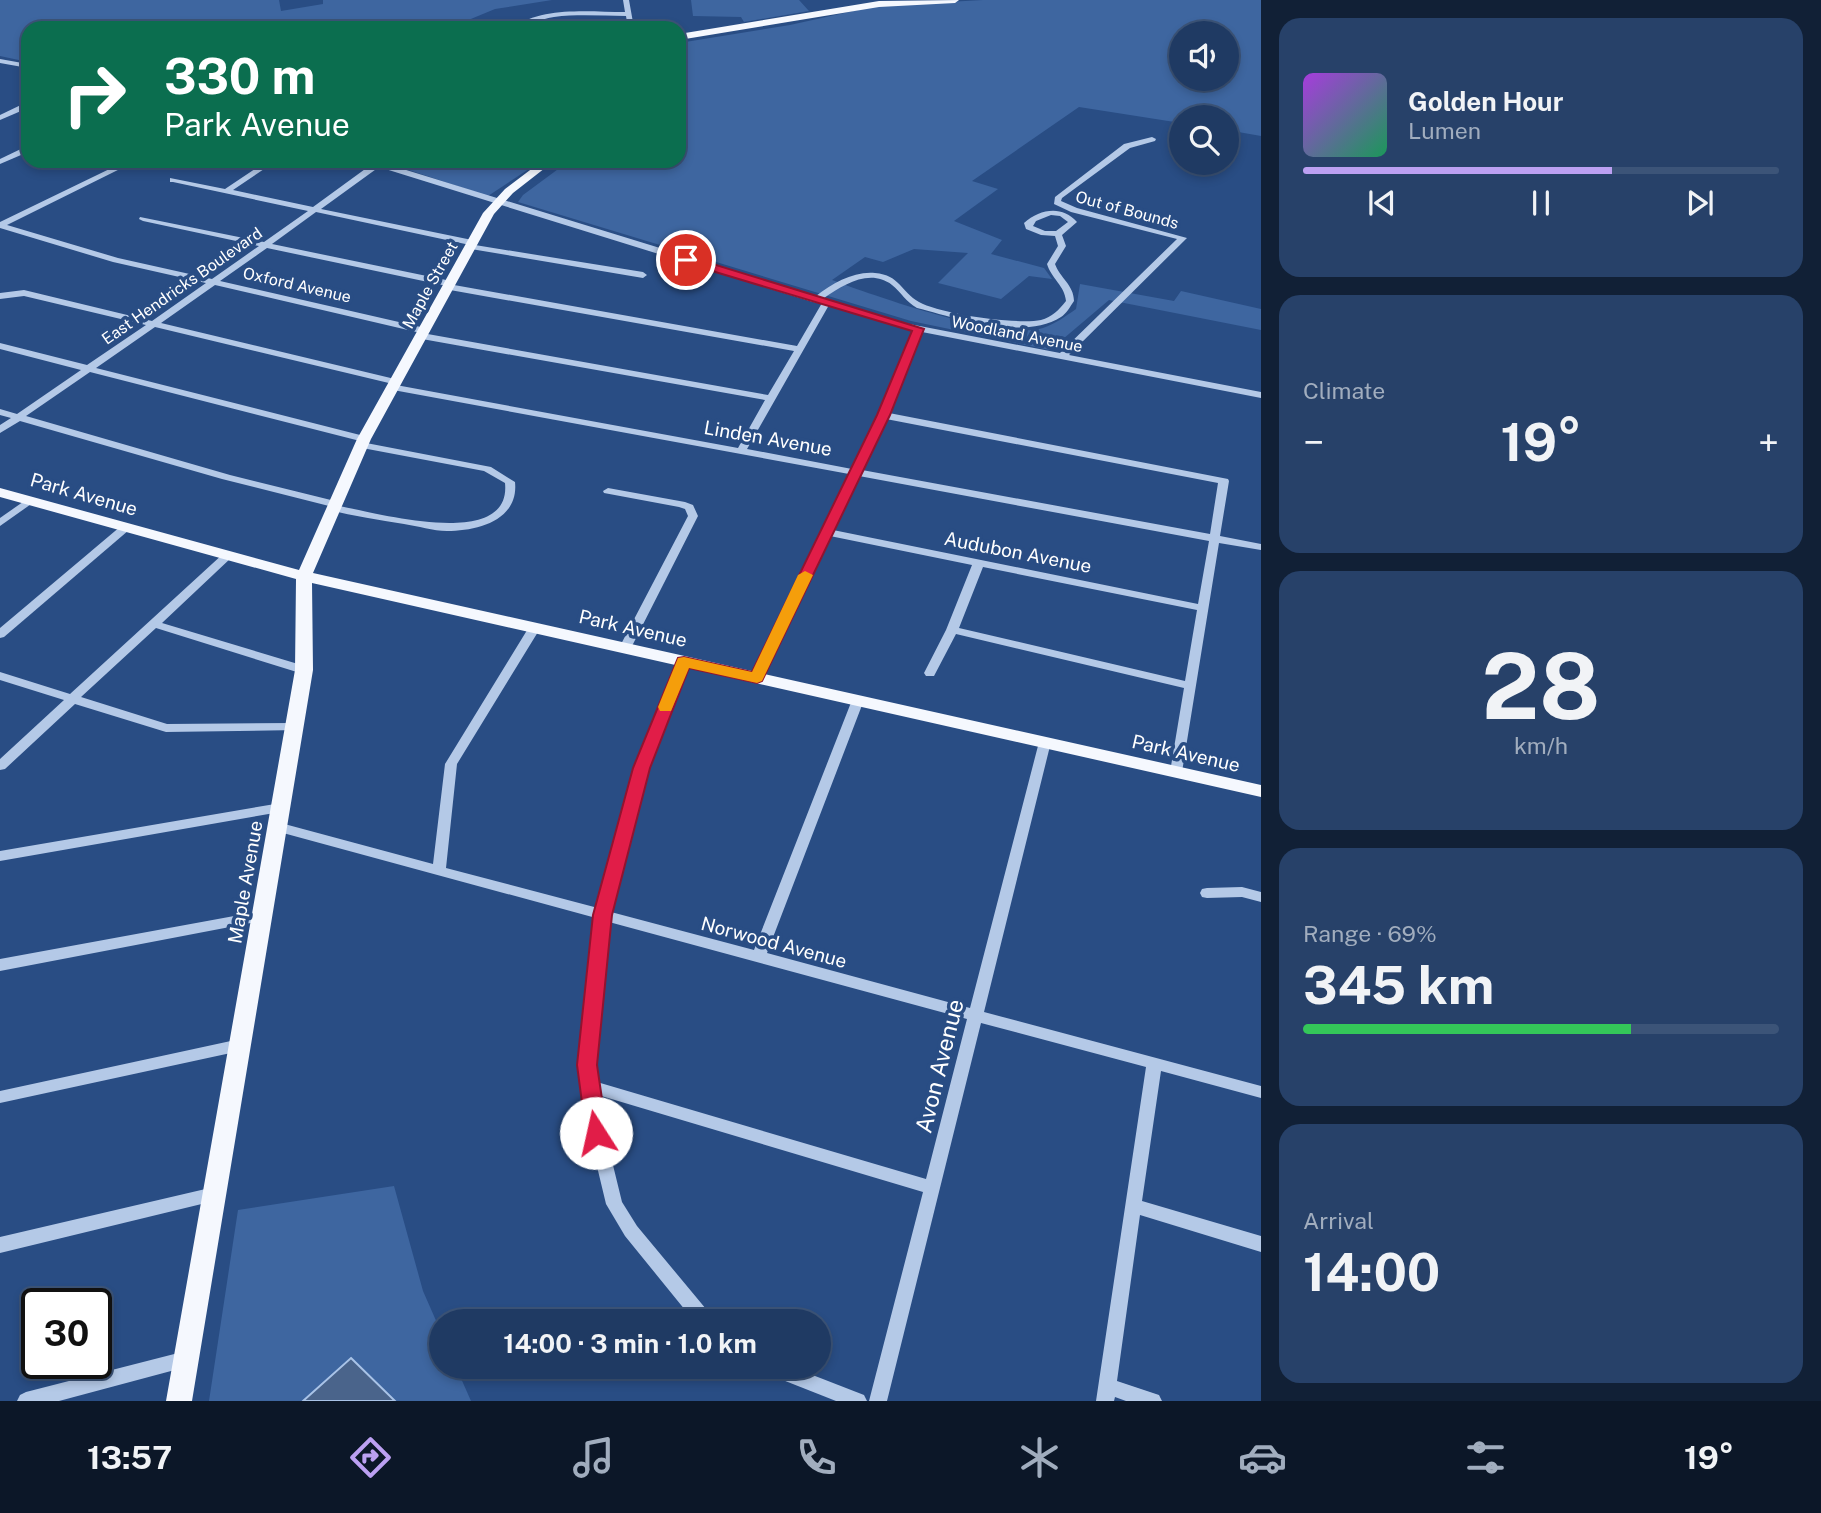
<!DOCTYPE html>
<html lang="en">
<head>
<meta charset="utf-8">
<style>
  body { margin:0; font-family:"Public Sans",sans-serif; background:#274169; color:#f1f3f6; height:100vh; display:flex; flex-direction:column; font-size:26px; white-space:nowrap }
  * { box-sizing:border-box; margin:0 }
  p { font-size:23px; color:#a1adbe }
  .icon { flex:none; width:38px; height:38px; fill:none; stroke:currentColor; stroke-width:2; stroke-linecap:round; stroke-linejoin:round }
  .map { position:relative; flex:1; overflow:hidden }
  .panel { display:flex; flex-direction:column; gap:18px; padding:18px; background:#112036; width:560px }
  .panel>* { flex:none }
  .banner { position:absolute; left:21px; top:21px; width:665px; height:147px; border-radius:21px; box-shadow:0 4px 10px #0003,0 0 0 2px #3c5478; background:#0b6e4f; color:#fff; overflow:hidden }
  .tools { position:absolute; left:1169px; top:21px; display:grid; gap:14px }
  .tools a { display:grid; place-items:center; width:70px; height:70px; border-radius:50%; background:#1f3a63; box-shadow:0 4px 10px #0003,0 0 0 2px #3c5478; font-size:35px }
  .speed { position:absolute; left:21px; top:1288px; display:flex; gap:14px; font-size:35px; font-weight:700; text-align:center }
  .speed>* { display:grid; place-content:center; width:91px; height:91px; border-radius:50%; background:#1f3a63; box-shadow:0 4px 10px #0003,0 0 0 2px #3c5478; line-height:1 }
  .speed .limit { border:4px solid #111; border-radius:10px; background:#fff; color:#111 }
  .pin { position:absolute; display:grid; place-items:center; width:60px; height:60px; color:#fff; margin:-30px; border:4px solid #fff; border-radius:50%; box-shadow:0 2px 7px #0007 }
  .me { position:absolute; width:77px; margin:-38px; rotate:350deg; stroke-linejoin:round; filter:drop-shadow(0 0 5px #0008) }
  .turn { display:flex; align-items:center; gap:24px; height:147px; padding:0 28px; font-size:32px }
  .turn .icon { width:91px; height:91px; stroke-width:2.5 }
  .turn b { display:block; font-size:49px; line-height:60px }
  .big { font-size:52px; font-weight:700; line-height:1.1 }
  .panel .widget { flex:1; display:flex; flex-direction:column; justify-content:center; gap:10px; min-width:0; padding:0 24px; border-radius:21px; background:#274169 }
  .panel .dial { align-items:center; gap:0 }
  .dial b { font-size:91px; line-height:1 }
  .song { display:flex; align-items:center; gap:21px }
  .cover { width:84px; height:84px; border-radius:10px; background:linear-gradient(135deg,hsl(280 70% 55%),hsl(150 70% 35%)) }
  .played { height:7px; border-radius:4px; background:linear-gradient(90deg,#bca0f2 65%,#3c5478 65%) }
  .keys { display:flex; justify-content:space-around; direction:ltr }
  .heat { display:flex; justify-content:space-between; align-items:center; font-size:38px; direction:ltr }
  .charge { height:10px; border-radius:5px; background:linear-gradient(90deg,#34c759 69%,#3c5478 0) }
  .trip { position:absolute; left:429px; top:1309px; width:402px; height:70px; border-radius:35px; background:#1f3a63; box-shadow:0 4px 10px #0003,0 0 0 2px #3c5478; font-weight:700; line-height:70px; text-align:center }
  .dock { display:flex; height:112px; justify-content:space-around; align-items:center; background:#0c1728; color:#a1adbe }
  .dock .icon { width:49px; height:49px }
  .dock .selected { color:#bca0f2 }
  .dock b { font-size:32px; color:#f1f3f6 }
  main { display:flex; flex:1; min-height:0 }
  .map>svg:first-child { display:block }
  .green { fill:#3e66a0; fill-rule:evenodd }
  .water { fill:#4a648b; stroke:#a9c3e7; stroke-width:2 }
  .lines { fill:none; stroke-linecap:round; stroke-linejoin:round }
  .minor { fill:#b4c9e7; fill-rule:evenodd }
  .major { fill:#f5f8fe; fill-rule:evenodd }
  .route { fill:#e11d48; stroke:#92132f; stroke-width:2 }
  .slow { fill:#f59e0b }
  .labels { text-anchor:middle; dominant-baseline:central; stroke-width:7; stroke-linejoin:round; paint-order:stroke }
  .far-street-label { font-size:16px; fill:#fff; stroke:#294d84 }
  .street-label { font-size:19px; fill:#fff; stroke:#294d84 }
  .near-street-label { font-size:23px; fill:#fff; stroke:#294d84 }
</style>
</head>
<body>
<main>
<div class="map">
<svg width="1261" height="1401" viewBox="0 0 1261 1401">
  <rect width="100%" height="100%" fill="#294d84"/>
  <g class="green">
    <polygon points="0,0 279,0 281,11 323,4 323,0 552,0 495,9 449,28 28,28 28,62 0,56"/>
    <polygon points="691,0 799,0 809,11 744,22 741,17 693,16"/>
    <path d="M983 0H1261V136L1227 130V117H1181V123L1079 107 972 181 998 189 954 221 1002 240 991 254 1044 268 1052 279 1029 276 1001 299 938 283 968 253 914 249 883 262 865 257 832 280C875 296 1002 341 1043 328 1055 324 1066 316 1076 309L1080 284 1174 301 1181 291 1261 309V330L1109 300 1050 350 911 321 518 202 523 195 569 161H679V43L790 25 876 6ZM1181 33H1227V79H1181Z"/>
    <polygon points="381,161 541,161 488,196"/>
    <polygon points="394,1186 423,1291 441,1332 441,1367 456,1367 471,1401 209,1401 238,1210"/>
  </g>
  <polygon class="water" points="351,1358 395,1401 303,1401"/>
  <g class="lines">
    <g class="minor">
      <path d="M623 0H629L634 28H628L626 16C602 16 578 14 554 17 539 19 526 28 512 28 543 6 588 12 625 12Z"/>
      <polygon points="0,59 28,64 28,68 0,63"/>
      <polygon points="25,103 28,103 28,108 0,120 0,115"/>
      <path d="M1152 137 1156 139 1155 141 1130 148 1062 198 1061 201 1077 208 1187 238 1069 355 1261 392V398L922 332 889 413 1228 479 1229 481 1220 536 1261 544V550L1219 543 1182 772 1176 776 1170 772 1184 688 956 634 934 676H926L924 673 946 630 972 565 830 536 763 678 757 682 753 681 751 678 849 474 393 390 388 387 393 384 155 327 96 368 368 437 369 439 364 442 90 372 26 416 230 475 339 502V506C374 512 512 552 505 483L484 471 357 447 356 445 361 442 491 467 515 482C519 520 478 531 447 531 433 531 418 526 404 524 379 520 354 516 329 510L328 508 329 506 222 479 20 421 0 433V425L11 418 0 415V409L17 414 81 370 0 349V343L87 365 146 325 24 296 0 299V293L24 290 152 321 206 283 113 262 0 228V222L126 161H136L7 225 118 258 212 279 259 246 143 221 139 219 140 217 264 242 308 211 173 182H170V178L225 189 267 161H276L233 190 313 207 372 164 365 161H377L816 296C833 283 854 271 875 273 900 275 901 292 919 302 940 314 1017 325 1041 320 1052 317 1059 310 1066 301 1065 286 1051 278 1047 264L1058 246 1055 236 1041 235 1026 229 1024 223C1040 209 1062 205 1077 222L1062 235 1066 246 1055 264C1060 278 1074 285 1074 301 1070 307 1066 314 1061 317 1023 341 956 318 917 308 906 302 901 292 892 285 870 268 843 285 824 298L904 323 1060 353 1177 239 1071 212 1054 204 1055 197 1124 144ZM379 167 813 302 822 303 797 346 454 285V282L451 281 272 244 316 212 470 245 467 247 471 249 643 278 647 275 643 272 475 245 478 243 477 241 321 209ZM1051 215 1060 216 1068 222 1056 231H1045L1033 226 1036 221ZM267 248 447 286V289L450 290 794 351 768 395 422 333 417 336 422 339 765 400 738 448 396 385 401 382 399 380 161 323 215 285 425 334 430 331 425 328 220 281ZM829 305 913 330 878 415 852 469 747 449ZM886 419 1218 483 1210 534 862 470ZM859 476 1209 541 1198 604 833 530ZM983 567 1197 610 1185 681 959 628Z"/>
      <polygon points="25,147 28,147 28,152 0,164 0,159"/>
      <polygon points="608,488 685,502 693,505 698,516 631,648 625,652 619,648 688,516 685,509 679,507 604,493 603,491"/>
      <polygon points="30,497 35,500 34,502 0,526 0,518"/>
      <polygon points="125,525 130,528 129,530 4,637 0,638 0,628 121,526"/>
      <polygon points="228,552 232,553 233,555 232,557 162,623 308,667 310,670 308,673 300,673 156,628 81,697 167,724 294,723 300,727 298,730 166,732 75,704 5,769 0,770 0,759 64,700 0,680 0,672 70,694 224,553"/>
      <path d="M535 623 541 627 457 764 446 868 598 908 636 768 677 661 683 657 687 658 689 661 648 768 611 912 754 950 852 700 858 696 862 697 864 700 767 953 970 1008 1039 742 1041 739H1049L1051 742 984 1012 1261 1086V1098L1161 1071 1142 1201 1261 1236V1252L1140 1215 1117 1381 1159 1395 1162 1401H1126L1115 1397 1114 1401H1096L1146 1067 981 1023 887 1401H869L923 1192 598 1095 599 1108 622 1202 637 1226 711 1315 714 1321H694L625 1236 606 1204 583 1108 580 1065 596 918 272 830 270 827 272 824 277 822 433 864 445 764 529 627ZM609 922 967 1019 926 1179 597 1082 596 1065Z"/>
      <polygon points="281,803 286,805 288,808 286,811 0,861 0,851"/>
      <polygon points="1242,887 1261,892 1261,902 1242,897 1207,898 1202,897 1200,893 1202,889 1207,888"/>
      <polygon points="262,911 267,912 269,916 267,920 0,971 0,959"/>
      <polygon points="240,1039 245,1041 248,1045 245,1049 240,1051 0,1103 0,1091"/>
      <polygon points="214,1187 220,1189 222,1194 220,1199 214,1201 0,1253 0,1237"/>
      <polygon points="186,1351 192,1353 195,1359 192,1365 186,1367 59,1401 17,1401 20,1395 26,1392"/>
      <polygon points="762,1367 792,1367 864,1395 867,1401 836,1401 765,1373"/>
    </g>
    <g class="major">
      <polygon points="959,0 955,3 879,7 679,40 679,34 879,1"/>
      <polygon points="542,161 554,161 513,193 494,214 371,439 313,573 1261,785 1261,797 312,583 313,670 192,1401 166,1401 295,670 296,579 0,497 0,488 299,570 357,439 483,213 505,189"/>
    </g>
  </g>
  <polygon class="route" points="682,257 690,257 924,329 890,415 762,681 757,683 689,668 650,768 612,915 597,1065 607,1133 604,1139 596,1141 589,1139 586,1133 577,1065 593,915 633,768 678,658 684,657 752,672 877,415 912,331 682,262"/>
  <polygon class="slow" points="805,571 813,575 762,681 757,683 689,668 671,711 660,711 658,707 678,658 684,657 752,672 798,575"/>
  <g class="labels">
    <g class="far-street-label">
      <text transform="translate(1127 210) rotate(15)">Out of Bounds</text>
      <text transform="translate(297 285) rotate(13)">Oxford Avenue</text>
      <text transform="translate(430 285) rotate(-61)">Maple Street</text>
      <text transform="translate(182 286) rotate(-35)">East Hendricks Boulevard</text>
      <text transform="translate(1017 334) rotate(11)">Woodland Avenue</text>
    </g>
    <g class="street-label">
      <text transform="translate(768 438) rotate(10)">Linden Avenue</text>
      <text transform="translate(84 494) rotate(16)">Park Avenue</text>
      <text transform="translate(1018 552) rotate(11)">Audubon Avenue</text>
      <text transform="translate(633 628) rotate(13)">Park Avenue</text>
      <text transform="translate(1186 753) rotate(13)">Park Avenue</text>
      <text transform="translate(245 882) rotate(-80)">Maple Avenue</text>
      <text transform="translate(774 942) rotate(15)">Norwood Avenue</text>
    </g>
    <g class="near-street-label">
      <text transform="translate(939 1066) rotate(-76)">Avon Avenue</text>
    </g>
  </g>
</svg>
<div class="tools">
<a><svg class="icon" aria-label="sound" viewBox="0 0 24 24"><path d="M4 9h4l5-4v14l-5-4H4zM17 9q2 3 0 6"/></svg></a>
<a><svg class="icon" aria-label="search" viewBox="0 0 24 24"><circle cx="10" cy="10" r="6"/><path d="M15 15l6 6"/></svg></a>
</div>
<div class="speed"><div class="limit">30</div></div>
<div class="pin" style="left:686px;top:260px;background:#d93025"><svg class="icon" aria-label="arrive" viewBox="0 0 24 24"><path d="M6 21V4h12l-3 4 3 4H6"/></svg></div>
<svg class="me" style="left:596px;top:1133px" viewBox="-20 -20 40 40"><circle r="19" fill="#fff"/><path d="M0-13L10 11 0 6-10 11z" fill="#e11d48"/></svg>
<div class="trip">14:00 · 3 min · 1.0 km</div>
<div class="banner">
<div class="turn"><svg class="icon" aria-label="right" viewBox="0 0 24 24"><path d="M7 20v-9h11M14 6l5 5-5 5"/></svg><div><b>330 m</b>Park Avenue</div></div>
</div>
</div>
<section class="panel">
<div class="widget">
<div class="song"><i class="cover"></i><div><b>Golden Hour</b><p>Lumen</p></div></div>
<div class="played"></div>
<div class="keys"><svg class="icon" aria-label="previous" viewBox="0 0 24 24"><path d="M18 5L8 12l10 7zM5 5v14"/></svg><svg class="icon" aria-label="pause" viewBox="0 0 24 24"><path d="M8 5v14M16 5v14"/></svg><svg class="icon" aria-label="next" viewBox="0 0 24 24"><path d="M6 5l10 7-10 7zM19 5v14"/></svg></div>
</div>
<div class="widget"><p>Climate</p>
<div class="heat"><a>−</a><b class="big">19°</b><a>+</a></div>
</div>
<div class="widget dial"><b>28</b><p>km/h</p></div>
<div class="widget"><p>Range · 69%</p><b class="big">345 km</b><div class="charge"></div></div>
<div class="widget"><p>Arrival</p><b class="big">14:00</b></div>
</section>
</main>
<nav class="dock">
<b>13:57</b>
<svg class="icon selected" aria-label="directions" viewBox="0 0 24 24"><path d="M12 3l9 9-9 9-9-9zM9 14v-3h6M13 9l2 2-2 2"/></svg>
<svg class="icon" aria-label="music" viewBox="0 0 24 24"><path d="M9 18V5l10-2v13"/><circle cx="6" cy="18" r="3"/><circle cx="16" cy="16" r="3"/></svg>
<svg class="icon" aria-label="phone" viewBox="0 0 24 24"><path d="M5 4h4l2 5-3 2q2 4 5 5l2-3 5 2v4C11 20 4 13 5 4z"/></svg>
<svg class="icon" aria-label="climate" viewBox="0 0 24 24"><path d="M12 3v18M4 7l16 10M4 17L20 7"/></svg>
<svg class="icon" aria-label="car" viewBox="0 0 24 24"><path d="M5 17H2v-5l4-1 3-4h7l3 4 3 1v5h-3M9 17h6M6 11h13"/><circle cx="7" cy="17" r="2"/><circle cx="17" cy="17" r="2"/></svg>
<svg class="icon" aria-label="filters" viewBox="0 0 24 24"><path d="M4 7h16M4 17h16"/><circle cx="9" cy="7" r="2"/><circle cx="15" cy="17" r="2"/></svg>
<b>19°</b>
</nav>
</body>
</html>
